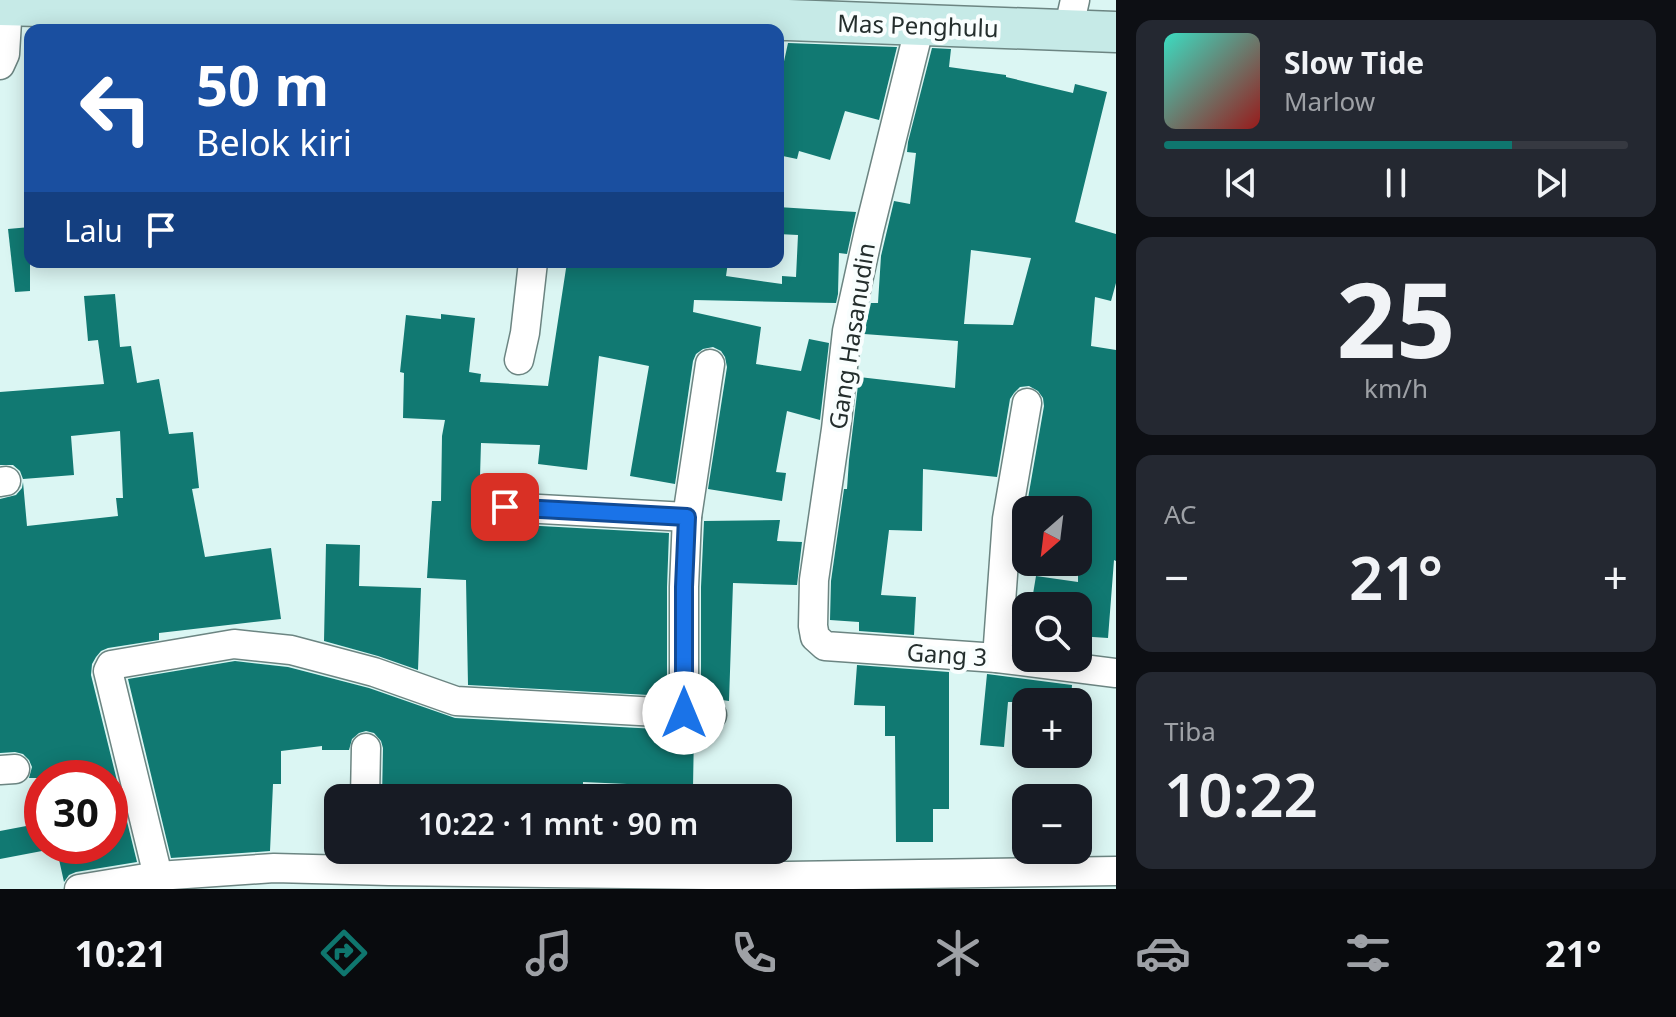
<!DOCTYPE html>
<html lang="id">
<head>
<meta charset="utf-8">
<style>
  body { margin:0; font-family:"Noto Sans",sans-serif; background:#242831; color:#f1f3f6; height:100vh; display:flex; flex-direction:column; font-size:30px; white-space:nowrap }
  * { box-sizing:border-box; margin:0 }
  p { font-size:26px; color:#9ea1a6 }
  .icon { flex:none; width:44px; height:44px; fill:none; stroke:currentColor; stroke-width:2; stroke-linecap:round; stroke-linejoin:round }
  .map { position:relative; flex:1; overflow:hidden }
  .details { display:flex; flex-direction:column; gap:20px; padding:20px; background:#0d0f14; width:560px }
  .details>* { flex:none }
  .banner { position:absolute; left:24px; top:24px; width:760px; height:244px; border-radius:16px; box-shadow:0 4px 20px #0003; background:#1a4fa0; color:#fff; overflow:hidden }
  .needle { width:52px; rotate:208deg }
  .controls { position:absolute; left:1012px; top:496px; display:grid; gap:16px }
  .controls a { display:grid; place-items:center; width:80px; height:80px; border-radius:16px; background:#171b24; box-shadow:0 4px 20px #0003; font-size:40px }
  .speed { position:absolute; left:24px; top:760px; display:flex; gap:16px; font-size:40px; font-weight:700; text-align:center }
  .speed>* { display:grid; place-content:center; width:104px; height:104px; border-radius:50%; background:#171b24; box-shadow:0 4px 20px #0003; line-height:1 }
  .speed .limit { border:12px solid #d22; background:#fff; color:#111 }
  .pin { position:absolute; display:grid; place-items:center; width:68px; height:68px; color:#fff; margin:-34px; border-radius:16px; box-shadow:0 4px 12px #0006 }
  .me { position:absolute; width:88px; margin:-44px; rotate:0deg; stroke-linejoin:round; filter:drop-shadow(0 0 6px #0008) }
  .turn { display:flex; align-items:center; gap:28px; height:168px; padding:0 40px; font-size:36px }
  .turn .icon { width:104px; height:104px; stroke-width:2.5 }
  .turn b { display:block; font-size:56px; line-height:68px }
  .then { display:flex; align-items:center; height:76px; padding:0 40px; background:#0003; gap:16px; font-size:30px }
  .big { font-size:60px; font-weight:600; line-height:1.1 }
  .details .card { flex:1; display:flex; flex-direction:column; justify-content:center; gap:12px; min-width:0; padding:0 28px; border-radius:16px; background:#242831 }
  .details .dial { align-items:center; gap:0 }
  .dial b { font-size:104px; line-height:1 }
  .song { display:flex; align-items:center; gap:24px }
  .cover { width:96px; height:96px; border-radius:12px; background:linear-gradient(135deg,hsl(170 70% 55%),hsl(0 70% 35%)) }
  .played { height:8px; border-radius:4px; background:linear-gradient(90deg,#0f766e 75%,#363941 75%) }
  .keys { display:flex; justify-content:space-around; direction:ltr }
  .heat { display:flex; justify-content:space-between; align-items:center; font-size:44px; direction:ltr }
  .trip { position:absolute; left:324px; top:784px; width:468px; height:80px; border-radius:16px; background:#171b24; box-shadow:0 4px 20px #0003; font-weight:600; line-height:80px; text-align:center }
  .tab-bar { display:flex; height:128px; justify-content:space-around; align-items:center; background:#090b0e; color:#9ea1a6 }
  .tab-bar .icon { width:56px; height:56px }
  .tab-bar .current { color:#0f766e }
  .tab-bar b { font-size:36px; color:#f1f3f6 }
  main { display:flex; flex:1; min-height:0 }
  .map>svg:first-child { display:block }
  .building { fill:#117972; fill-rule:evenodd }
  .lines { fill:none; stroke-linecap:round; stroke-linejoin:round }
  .street-casing { stroke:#6c8582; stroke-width:31 }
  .secondary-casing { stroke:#6c8582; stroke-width:43 }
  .street { stroke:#fff; stroke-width:28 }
  .secondary { stroke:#c6eae7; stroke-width:40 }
  .route-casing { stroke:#114b97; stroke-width:20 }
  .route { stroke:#1a73e8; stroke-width:14 }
  .labels { text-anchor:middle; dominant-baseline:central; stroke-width:8; stroke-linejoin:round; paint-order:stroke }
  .street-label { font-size:24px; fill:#242e2d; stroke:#f9fefe }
</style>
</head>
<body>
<main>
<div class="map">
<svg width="1116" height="889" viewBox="0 0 1116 889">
  <rect width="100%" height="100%" fill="#dbf6f3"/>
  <g class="building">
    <polygon points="788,43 897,47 879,120 845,111 830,160 799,151 797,159 778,155 778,89"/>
    <path d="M932 48 951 49 949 67 1006 75V77L1073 93 1075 84 1107 92 1075 222 1116 234V283L1111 301 1095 297 1091 346 1116 350V561L1114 560 1108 638 1078 636V606H1031L1036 576 1078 582V510H1026L1044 406 1043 398 1038 391 1029 386 1020 387 1014 393 1010 399 997 477 923 469 922 531 889 530 881 595 916 597 914 635 859 631V622L830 620 831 581 844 489H847L849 460 859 377 955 388 958 341 864 334 871 303H878L881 256 894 201 910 204 916 153 907 152 908 142ZM971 250 1031 258 1013 325 964 324Z"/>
    <polygon points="778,207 856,212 847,254 839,253 838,294 836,303 694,300 693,312 761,327 756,364 801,371 809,339 829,343 820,420 787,411 776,472 786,473 782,501 708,489 727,367 725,357 721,351 713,347 703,349 696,354 693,361 675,484 630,476 649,366 599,356 587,470 538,464 540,445 481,443 479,511 489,512 496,522 504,524 669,533 667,587 667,696 468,685 466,580 427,578 432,501 441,501 442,436 445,420 403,418 404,373 400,372 406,315 441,319 441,314 475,318 469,372 481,374 480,382 548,386 567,262 728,262 726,276 782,284 782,276 796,277 798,235 778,234"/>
    <polygon points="30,227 30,291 15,292 8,229"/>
    <polygon points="115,294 120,347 131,346 137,383 159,379 169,434 193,432 199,488 192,489 205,557 271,548 281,619 159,633 159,640 108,648 101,651 96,657 92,664 91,675 137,862 76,872 69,875 64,882 56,846 110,846 110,774 90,778 29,778 32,767 29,760 23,754 15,752 0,753 0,499 16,495 22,488 23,482 27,526 118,516 116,498 123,498 120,431 71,436 74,475 23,479 20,471 13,465 0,465 0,392 104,384 98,340 88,341 84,296"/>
    <polygon points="780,520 777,541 802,542 797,585 733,583 729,701 701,697 701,587 704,521"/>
    <polygon points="326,544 360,545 359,586 421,588 418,670 378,656 324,641"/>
    <polygon points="235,661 288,667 369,688 455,718 694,731 693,787 583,782 583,798 549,798 549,786 503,784 502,798 382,798 383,748 381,741 374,733 366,731 359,733 352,739 349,750 322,750 322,746 281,751 281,784 273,784 270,851 171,858 128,679"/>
    <polygon points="857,665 949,672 949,809 933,809 933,842 896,842 895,736 885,736 885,706 854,705"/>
    <polygon points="987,674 1072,685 1071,702 1008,702 1004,747 980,745"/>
    <polygon points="42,823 42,851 0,859 0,831"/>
    <polygon points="519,850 721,850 720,858 518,856"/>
  </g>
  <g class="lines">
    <defs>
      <g id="street">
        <polyline points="920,25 869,231 847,331 836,429 814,580 813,626 815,637 825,646 997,658 1116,673"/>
        <polyline points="1068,31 1075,0"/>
        <polyline points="0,65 5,54 8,5"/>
        <polyline points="519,360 525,333 533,262"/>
        <polyline points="0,482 6,481"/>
        <polyline points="505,507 687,517"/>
        <polyline points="997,658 1007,519 1027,403"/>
        <polyline points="684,713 684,587 687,517 710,364"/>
        <polyline points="0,770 15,769"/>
        <polyline points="365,798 366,748"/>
        <polyline points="158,876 108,671 111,665 234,644 291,650 374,672 456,701 712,715"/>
        <polyline points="79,889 158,876 274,868 389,871 787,876 1116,871"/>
      </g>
      <polyline id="secondary" points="0,5 546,19 788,20 1116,32"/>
    </defs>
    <use href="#street" class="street-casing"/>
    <use href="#secondary" class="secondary-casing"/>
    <use href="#street" class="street"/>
    <use href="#secondary" class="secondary"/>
  </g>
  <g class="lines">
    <defs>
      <polyline id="route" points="505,507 687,517 684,587 684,713"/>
    </defs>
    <use href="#route" class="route-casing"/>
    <use href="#route" class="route"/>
  </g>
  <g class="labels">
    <g class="street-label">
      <text transform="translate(918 25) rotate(2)">Mas Penghulu</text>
      <text transform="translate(851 336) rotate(-81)">Gang Hasanudin</text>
      <text transform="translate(947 654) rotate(4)">Gang 3</text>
    </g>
  </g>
</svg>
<div class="controls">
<a><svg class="needle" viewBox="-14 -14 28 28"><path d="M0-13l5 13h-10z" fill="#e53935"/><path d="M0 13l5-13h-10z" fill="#9ea1a6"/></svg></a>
<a><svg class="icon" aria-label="search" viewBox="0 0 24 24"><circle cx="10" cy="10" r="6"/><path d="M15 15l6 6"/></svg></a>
<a>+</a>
<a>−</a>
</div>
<div class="speed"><div class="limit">30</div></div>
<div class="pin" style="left:505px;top:507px;background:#d93025"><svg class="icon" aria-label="arrive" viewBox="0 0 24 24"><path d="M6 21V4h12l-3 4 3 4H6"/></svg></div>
<svg class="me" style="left:684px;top:713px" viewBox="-20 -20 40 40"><circle r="19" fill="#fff"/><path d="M0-13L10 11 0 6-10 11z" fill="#1a73e8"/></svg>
<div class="trip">10:22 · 1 mnt · 90 m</div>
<div class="banner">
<div class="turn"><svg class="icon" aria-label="left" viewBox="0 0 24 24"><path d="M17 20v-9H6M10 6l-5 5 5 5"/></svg><div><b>50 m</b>Belok kiri</div></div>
<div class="then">Lalu<svg class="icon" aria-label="arrive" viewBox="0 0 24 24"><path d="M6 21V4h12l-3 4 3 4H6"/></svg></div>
</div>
</div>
<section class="details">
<div class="card">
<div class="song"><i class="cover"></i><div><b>Slow Tide</b><p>Marlow</p></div></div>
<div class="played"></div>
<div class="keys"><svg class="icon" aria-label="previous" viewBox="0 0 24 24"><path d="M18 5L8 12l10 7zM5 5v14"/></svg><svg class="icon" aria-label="pause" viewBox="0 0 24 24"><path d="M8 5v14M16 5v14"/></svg><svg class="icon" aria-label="next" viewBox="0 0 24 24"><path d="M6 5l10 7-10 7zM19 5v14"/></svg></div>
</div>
<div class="card dial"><b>25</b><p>km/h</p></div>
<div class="card"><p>AC</p>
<div class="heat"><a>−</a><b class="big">21°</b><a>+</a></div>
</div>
<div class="card"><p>Tiba</p><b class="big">10:22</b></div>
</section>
</main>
<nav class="tab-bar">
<b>10:21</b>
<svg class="icon current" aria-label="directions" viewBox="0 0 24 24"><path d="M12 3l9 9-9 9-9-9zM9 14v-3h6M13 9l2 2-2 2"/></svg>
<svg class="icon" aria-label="music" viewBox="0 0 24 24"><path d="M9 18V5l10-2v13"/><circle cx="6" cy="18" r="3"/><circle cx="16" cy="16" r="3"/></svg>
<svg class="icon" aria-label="phone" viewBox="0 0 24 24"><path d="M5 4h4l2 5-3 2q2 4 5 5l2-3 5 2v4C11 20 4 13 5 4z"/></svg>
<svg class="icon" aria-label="climate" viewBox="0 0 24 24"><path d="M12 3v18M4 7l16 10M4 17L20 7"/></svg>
<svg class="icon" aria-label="car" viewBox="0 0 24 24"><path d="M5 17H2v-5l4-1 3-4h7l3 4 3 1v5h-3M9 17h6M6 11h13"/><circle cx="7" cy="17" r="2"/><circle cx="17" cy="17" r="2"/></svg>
<svg class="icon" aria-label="filters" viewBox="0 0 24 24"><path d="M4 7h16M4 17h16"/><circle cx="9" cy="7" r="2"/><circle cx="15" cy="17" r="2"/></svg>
<b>21°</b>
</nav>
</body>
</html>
